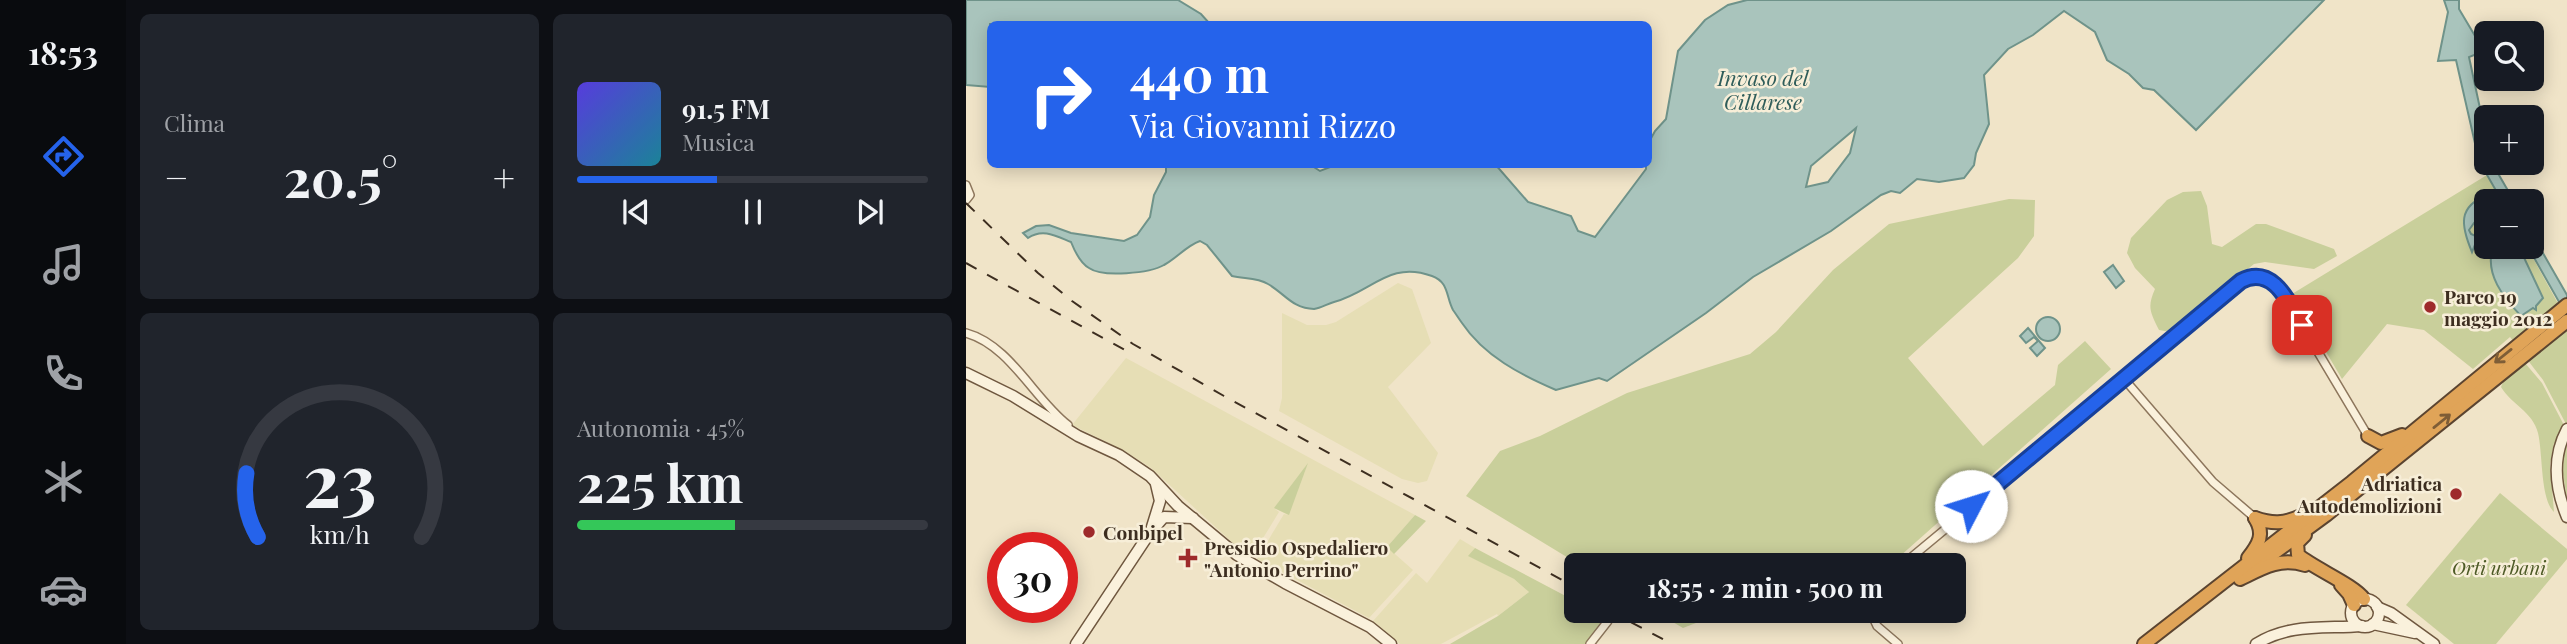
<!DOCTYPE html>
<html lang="it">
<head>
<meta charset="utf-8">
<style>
  body { margin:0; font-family:"Playfair Display",serif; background:#20242c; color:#f1f3f6; height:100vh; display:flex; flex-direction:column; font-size:26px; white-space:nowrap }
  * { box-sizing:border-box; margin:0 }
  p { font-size:23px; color:#9ea1a6 }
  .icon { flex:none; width:38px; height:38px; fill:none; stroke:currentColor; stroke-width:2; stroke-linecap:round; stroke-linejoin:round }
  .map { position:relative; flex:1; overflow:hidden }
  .sheet { display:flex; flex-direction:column; gap:14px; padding:14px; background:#0d0f14; width:840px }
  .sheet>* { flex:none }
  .banner { position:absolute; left:21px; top:21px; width:665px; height:147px; border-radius:10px; box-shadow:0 4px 18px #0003; background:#2563eb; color:#fff; overflow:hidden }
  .tools { position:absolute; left:1508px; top:21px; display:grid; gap:14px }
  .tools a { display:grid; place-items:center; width:70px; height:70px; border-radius:10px; background:#171b24; box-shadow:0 4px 18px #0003; font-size:35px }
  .speed { position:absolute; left:21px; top:532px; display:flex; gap:14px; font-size:35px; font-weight:700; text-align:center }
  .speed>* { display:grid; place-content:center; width:91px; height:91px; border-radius:50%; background:#171b24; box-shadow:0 4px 18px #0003; line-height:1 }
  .speed .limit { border:10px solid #d22; background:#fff; color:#111 }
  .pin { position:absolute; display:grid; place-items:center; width:60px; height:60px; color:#fff; margin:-30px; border-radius:14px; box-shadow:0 4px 10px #0006 }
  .me { position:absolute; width:77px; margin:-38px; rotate:50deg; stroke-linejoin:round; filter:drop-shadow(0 0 5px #0008) }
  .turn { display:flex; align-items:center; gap:24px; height:147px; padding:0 28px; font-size:32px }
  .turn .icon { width:91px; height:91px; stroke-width:2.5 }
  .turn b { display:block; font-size:49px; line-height:60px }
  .big { font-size:52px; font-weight:700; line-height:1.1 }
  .sheet .widget { flex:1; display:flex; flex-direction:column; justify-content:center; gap:10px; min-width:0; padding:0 24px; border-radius:10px; background:#20242c }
  .sheet .dial { align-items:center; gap:0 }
  .dial svg { height:182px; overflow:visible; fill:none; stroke:#363941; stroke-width:7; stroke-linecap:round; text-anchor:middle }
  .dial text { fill:#f1f3f6; stroke:none }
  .song { display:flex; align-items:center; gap:21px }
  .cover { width:84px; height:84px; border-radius:10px; background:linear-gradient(135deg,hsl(250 70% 55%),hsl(190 70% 35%)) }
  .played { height:7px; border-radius:4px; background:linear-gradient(90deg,#2563eb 40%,#363941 40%) }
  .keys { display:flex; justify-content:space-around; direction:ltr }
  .heat { display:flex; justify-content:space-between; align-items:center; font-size:38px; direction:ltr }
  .charge { height:10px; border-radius:5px; background:linear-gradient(90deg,#34c759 45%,#363941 0) }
  .sheet .tiles { flex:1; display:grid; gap:14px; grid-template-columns:repeat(2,1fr) }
  .trip { position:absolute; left:598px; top:553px; width:402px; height:70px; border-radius:10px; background:#171b24; box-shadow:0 4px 18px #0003; font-weight:700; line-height:70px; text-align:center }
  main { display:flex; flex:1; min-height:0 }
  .tabs { display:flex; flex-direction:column; width:126px; justify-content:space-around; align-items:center; background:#090b0e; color:#9ea1a6 }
  .tabs .icon { width:49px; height:49px }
  .tabs .selected { color:#2563eb }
  .tabs b { font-size:32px; color:#f1f3f6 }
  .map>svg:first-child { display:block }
  .farmland { fill:#e6deb5 }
  .green { fill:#c9cf9b }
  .water { fill:#a9c4bc; stroke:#6f938a; stroke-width:2; fill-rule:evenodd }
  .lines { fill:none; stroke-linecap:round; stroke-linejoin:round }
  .street-casing { stroke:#8d765c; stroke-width:10 }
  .secondary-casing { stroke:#6f573f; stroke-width:13 }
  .highway-casing { stroke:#5b4430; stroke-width:16 }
  .street { stroke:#faf1dc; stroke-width:7 }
  .secondary { stroke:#faf1dc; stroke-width:10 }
  .highway { stroke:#e0a458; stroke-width:12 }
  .rail { stroke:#3d2e20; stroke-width:2; stroke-dasharray:12 12; stroke-linecap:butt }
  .oneway { stroke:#7e5d36 }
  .route-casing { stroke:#184099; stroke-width:18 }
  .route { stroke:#2563eb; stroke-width:12 }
  .poi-dot { fill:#9e2a2b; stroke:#f7eed8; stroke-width:2.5 }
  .labels { text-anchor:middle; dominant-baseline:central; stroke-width:5; stroke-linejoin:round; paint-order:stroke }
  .poi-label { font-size:19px; font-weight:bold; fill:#3d2e20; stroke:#f7eed8; text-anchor:start }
  .park-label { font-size:19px; font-style:italic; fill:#4d5a26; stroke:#f7eed8 }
  .water-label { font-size:21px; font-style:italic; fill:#2f5d5a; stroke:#f7eed8 }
</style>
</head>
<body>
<main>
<nav class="tabs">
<b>18:53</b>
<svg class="icon selected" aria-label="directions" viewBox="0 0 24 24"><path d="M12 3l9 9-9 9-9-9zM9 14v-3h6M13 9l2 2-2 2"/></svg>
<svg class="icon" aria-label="music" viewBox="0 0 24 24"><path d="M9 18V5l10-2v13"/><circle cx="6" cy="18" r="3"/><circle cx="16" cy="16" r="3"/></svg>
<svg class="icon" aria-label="phone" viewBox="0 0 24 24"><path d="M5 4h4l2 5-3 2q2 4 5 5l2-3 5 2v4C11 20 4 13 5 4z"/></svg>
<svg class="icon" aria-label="climate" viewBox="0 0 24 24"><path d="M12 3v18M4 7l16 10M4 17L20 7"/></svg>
<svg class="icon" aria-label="car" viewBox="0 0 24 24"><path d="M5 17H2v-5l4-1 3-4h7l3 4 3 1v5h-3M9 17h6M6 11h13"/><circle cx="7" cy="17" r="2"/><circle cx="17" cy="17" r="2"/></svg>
</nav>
<section class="sheet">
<div class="tiles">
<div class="widget"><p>Clima</p>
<div class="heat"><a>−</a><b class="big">20.5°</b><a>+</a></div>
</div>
<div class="widget">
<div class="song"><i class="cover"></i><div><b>91.5 FM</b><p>Musica</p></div></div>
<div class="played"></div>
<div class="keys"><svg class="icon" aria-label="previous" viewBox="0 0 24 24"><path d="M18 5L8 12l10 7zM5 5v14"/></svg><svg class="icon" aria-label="pause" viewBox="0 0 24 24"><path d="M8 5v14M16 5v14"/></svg><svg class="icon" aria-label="next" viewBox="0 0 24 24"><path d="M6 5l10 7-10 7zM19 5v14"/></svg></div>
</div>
<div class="widget dial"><svg viewBox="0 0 100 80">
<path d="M14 69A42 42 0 1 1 86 69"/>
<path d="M14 69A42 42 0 0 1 9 41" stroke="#2563eb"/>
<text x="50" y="56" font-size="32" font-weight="700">23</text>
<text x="50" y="72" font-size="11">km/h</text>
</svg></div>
<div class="widget"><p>Autonomia · 45%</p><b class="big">225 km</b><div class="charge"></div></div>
</div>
</section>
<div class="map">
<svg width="1601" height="644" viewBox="0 0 1601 644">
  <rect width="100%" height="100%" fill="#f0e4c8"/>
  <g class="farmland">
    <polygon points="432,283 446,289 465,343 422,387 472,453 461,481 452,483 436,479 313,411 316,398 316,313 341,325 360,325 370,322"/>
    <polygon points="160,358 449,515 421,547 447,570 403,618 291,559 318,514 322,515 308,508 313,512 286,556 268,544 185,468 157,450 106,425"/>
    <polygon points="494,539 509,548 503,556 548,579 563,592 532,616 531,614 475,644 434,644 407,621 450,573 461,583"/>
  </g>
  <g class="green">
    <polygon points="1521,175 1536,201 1521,201 1521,247 1561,247 1601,320 1601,426 1577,380 1544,337 1507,369 1458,330 1421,324 1376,379 1326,294"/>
    <path d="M1235 191 1241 206 1246 244 1256 247 1290 224H1300L1368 249 1371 256 1348 269 1299 262 1288 264 1204 332 1193 330C1184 312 1181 307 1189 289L1169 268 1161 253 1165 238 1201 200 1217 192Z"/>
    <polygon points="1043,199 1069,200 1068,236 1052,258 942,358 1017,446 1089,385 1092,365 1119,341 1145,369 924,565 614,565 500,496 534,451 574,436 661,393 784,354 810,332 867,270 923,224"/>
    <path d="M1559 363 1576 383 1601 431V499L1597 474 1598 450 1588 443 1584 464 1588 512C1574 498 1577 454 1572 433 1567 412 1545 404 1535 387L1538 380Z"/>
    <polygon points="342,463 323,515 308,508"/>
    <polygon points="1534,493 1601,549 1601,559 1530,644 1488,644 1440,605"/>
    <polygon points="449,515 460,521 428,554 421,547"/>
    <polygon points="509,548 611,602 611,611 628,611 641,617 620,644 484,644 532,616 563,592 548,579 502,556"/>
    <polygon points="688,611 761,611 717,628"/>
  </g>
  <g class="water">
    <polygon points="0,0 212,0 235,14 244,24 24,24 24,87 0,85"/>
    <path d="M781 0H1358L1230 130 1188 90 1177 88 1163 74 1141 60 1129 32 1098 11 1067 35 1042 49 1018 75 1023 124 1010 153 1008 165 998 178 973 182 951 179 934 193 925 191 915 195 865 231 787 277 740 313 641 381 633 378 590 390C555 375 518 356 496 323 493 319 490 314 487 310 480 297 483 282 466 276 423 260 406 292 368 302 361 304 355 308 348 309 327 309 318 293 302 284 291 277 278 279 266 276L241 245 234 241C220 246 211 258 198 265 184 273 137 278 123 268 114 263 109 252 105 242 90 236 77 228 62 238L57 233 70 226 83 225 105 233 158 241 171 235 184 217 188 195 200 172V165L343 164 354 171 372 164H529L562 202 605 216 612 231 629 237 680 169V165L682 164 683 142 689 131 700 119 712 51 739 20 762 5ZM890 128 884 153 862 182 840 187 845 166Z"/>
    <polygon points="1478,0 1493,0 1493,9 1518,51 1503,57 1521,141 1521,163 1526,163 1548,201 1536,201 1513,161 1490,60 1472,61 1482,12"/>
    <path d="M1522 195 1527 201H1521V224L1518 228 1508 223 1503 230 1505 234 1512 237 1506 252C1495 226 1491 206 1522 195Z"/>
    <polygon points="1566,234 1601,295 1601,316 1562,247 1566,247"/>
    <path d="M1527 247H1553L1577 298 1570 306V310L1567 308 1555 316C1538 298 1518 274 1527 247Z"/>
    <polygon points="1147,265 1158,281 1150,288 1138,272"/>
    <circle cx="1082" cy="329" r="12"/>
    <polygon points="1062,328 1079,348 1071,356 1064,348 1072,341 1068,337 1060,343 1054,336"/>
  </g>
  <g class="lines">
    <defs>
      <g id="street">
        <polyline points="0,185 4,195 0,200"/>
        <path d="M0 333C44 345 68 399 102 425"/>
        <polyline points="1159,380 1247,482 1289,518"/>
        <path d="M936 565 1283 277C1297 276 1305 279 1315 290L1402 436"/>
        <polyline points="904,611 911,626 932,644"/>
        <polyline points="624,644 642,621"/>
      </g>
      <g id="secondary">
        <polyline points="0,373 47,396 112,436 153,455 184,476 212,506 271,555 319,583 404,627 425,644"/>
        <path d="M1601 429C1586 457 1589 488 1601 517"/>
        <polyline points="186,527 194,501 190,484"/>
        <circle cx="1399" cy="613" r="14"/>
        <polyline points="1411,607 1425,613 1468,644"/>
        <polyline points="1407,624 1449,633"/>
        <polyline points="110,644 183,534 198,517 227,518"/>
        <path d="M1290 644C1323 623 1359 629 1396 626"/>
      </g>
      <g id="highway">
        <polyline points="1402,436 1415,443 1436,435"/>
        <path d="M1289 518C1306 524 1318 524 1335 516"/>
        <path d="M1339 535 1331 543 1332 555C1349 569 1388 585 1398 599"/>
        <path d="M1282 558C1293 544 1299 534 1289 518"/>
        <polyline points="1293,564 1360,515 1601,321"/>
        <path d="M1274 579C1296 568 1314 557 1339 565"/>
        <polyline points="1375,585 1383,594 1388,605"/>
        <polyline points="1178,644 1386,482 1601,305"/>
      </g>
    </defs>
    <use href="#street" class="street-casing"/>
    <use href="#secondary" class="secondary-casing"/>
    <use href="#highway" class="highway-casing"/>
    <use href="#street" class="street"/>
    <use href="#secondary" class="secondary"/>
    <use href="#highway" class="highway"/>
    <g class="rail">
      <polyline points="0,203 72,273 106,301 167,344 258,396 611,588"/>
      <polyline points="0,263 168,355"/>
      <polyline points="644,611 706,644"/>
    </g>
  </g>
  <defs><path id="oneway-shaft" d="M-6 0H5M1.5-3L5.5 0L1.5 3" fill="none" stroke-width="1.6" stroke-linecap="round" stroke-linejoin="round" transform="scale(1.75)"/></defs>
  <g class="oneway">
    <use href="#oneway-shaft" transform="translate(1537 356) rotate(141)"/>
    <use href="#oneway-shaft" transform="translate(1476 421) rotate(-39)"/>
  </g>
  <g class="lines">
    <defs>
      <path id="route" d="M1005 506 1275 281C1307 264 1323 303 1336 325"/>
    </defs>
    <use href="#route" class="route-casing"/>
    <use href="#route" class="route"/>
  </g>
  <g class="poi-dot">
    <circle cx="1464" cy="307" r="7"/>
    <circle cx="1490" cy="494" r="7"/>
    <circle cx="123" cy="532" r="7"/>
    <path d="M218.5 547.5h7v7h7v7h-7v7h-7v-7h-7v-7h7z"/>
  </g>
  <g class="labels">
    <g class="poi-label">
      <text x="1478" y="296">Parco 19<tspan x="1478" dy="22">maggio 2012</tspan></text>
      <text x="1476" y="483" text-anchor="end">Adriatica<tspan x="1476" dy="22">Autodemolizioni</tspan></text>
      <text x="137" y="532">Conbipel</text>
      <text x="238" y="547">Presidio Ospedaliero<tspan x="238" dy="22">"Antonio Perrino"</tspan></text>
    </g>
    <g class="park-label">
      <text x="1533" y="567">Orti urbani</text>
    </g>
    <g class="water-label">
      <text x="797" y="77">Invaso del<tspan x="797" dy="24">Cillarese</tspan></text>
    </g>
  </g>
</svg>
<div class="tools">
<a><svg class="icon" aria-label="search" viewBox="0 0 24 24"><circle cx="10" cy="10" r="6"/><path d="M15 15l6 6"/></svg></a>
<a>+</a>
<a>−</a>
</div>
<div class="speed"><div class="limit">30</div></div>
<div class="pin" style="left:1336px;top:325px;background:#d93025"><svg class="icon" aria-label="arrive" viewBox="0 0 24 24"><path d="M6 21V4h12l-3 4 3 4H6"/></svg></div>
<svg class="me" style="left:1005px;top:506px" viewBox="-20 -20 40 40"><circle r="19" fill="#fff"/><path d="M0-13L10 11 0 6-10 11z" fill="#2563eb"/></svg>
<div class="trip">18:55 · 2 min · 500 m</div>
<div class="banner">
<div class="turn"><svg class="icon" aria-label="right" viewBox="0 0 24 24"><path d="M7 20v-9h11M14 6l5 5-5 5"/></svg><div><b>440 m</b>Via Giovanni Rizzo</div></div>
</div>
</div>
</main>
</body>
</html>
